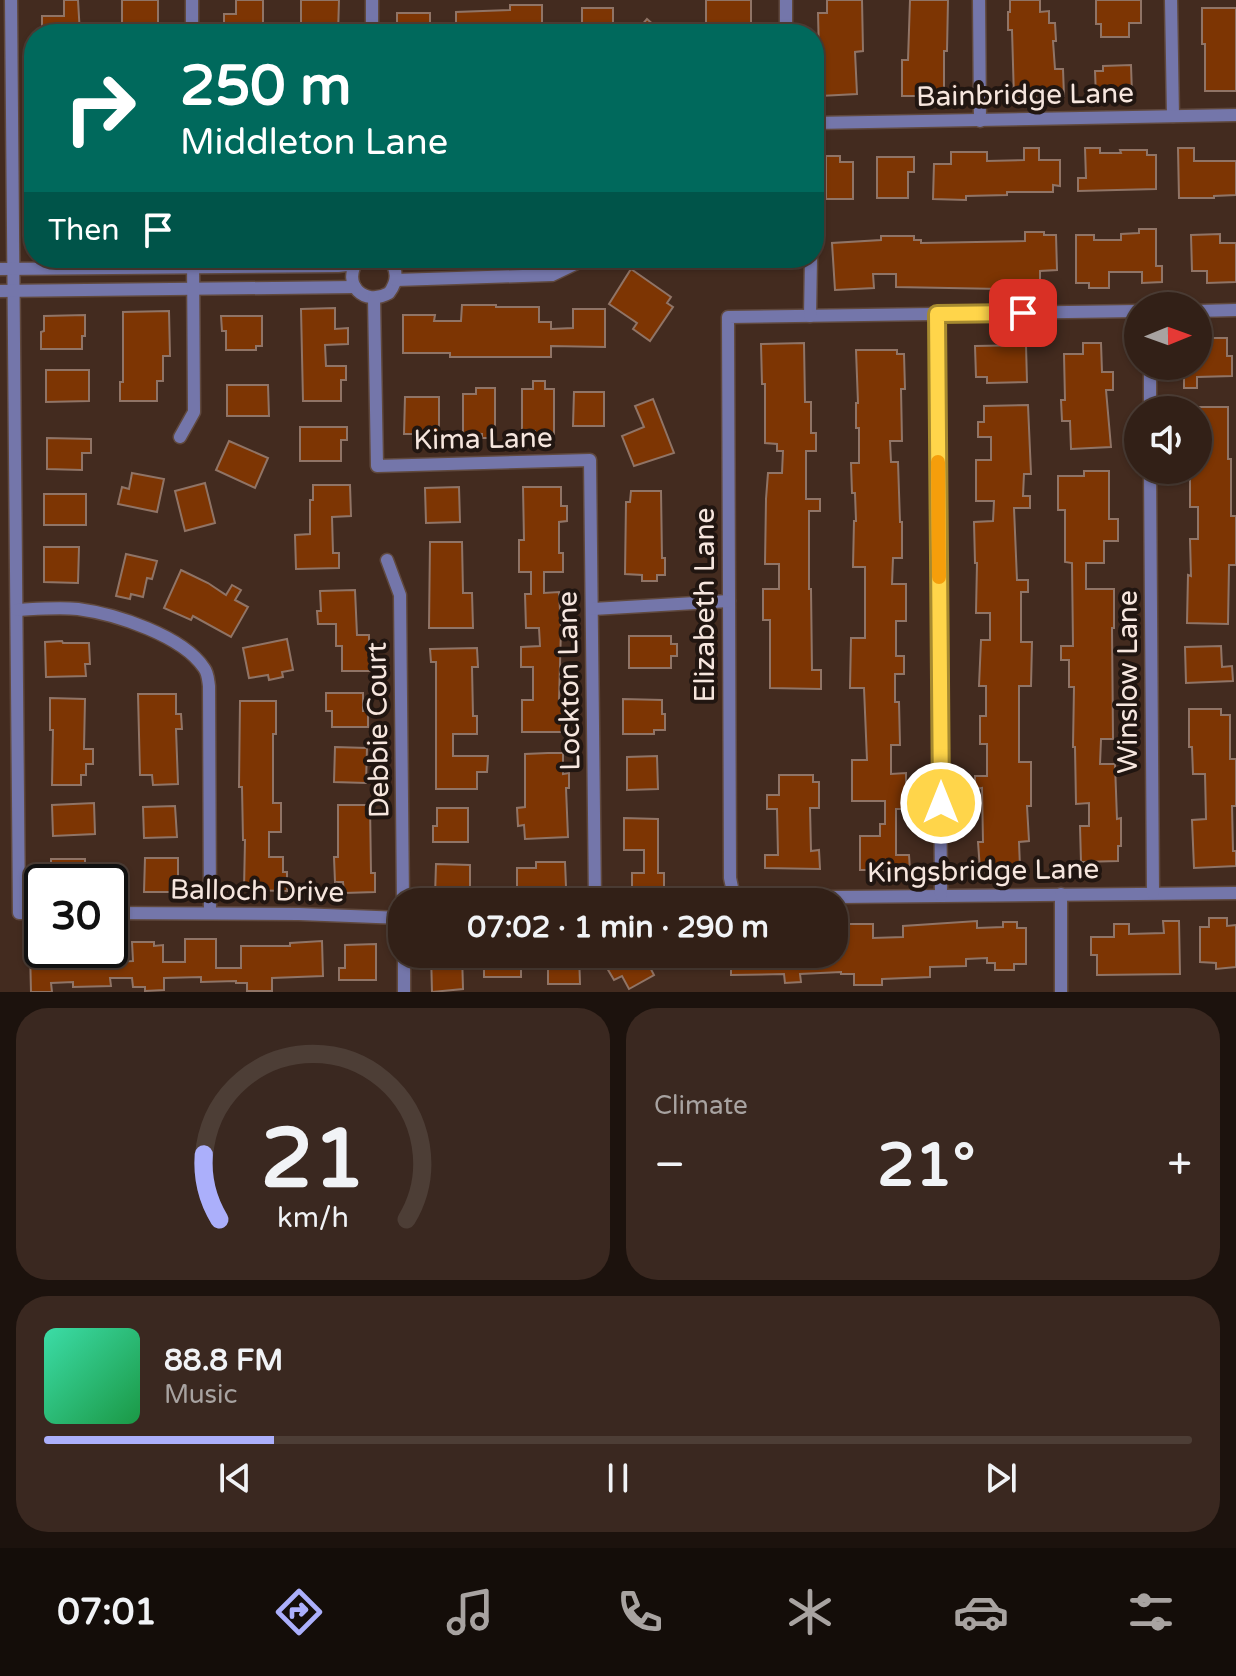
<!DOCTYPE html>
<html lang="en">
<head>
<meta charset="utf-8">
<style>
  body { margin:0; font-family:"Varela Round",sans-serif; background:#3a2820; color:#f1f3f6; height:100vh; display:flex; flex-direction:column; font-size:30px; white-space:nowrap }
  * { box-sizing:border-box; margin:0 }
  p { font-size:26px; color:#a8a3a1 }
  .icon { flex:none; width:44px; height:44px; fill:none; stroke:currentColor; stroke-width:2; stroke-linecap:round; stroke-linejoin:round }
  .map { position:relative; height:992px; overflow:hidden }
  .panel { display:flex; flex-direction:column; gap:16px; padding:16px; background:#1c120d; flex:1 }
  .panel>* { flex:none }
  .banner { position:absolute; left:24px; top:24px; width:800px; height:244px; border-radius:32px; box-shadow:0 2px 6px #0004,0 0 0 2px #4d3e36; background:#00695c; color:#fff; overflow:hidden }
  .needle { width:52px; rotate:89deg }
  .fabs { position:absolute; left:1124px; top:292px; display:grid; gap:16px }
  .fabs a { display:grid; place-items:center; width:88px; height:88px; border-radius:50%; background:#322017; box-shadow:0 2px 6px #0004,0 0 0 2px #4d3e36; font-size:40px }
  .speed { position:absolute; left:24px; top:864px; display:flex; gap:16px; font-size:40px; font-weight:700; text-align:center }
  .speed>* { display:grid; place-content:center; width:104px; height:104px; border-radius:50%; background:#322017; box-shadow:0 2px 6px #0004,0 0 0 2px #4d3e36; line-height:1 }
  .speed .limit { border:4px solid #111; border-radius:12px; background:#fff; color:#111 }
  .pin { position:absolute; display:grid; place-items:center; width:68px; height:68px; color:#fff; margin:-34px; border-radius:16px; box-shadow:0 4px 12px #0006 }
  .me { position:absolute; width:88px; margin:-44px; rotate:0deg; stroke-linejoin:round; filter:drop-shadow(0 0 6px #0008) }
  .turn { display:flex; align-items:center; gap:28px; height:168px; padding:0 24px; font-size:36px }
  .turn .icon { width:104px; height:104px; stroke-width:2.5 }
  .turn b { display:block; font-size:56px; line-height:68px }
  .then { display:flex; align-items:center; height:76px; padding:0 24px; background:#0003; gap:16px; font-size:30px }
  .big { font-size:60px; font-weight:800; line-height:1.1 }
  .panel .card { flex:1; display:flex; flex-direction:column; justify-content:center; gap:12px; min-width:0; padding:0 28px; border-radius:32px; background:#3a2820 }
  .panel .dial { align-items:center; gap:0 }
  .dial svg { height:208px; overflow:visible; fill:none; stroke:#4d3e36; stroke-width:7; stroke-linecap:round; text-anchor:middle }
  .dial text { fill:#f1f3f6; stroke:none }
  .song { display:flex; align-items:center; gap:24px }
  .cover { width:96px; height:96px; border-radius:12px; background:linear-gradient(135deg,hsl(160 70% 55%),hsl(140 70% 35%)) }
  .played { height:8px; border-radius:4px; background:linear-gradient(90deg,#abaffb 20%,#4d3e36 20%) }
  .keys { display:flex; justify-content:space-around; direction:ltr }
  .heat { display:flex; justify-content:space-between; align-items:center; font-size:44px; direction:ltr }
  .panel .tiles { flex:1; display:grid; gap:16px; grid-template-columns:1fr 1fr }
  .card:last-child { grid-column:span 2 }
  .trip { position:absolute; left:388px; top:888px; width:460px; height:80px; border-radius:32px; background:#322017; box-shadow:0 2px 6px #0004,0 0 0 2px #4d3e36; font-weight:800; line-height:80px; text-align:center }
  .tabs { display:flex; height:128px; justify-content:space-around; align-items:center; background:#140d09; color:#a8a3a1 }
  .tabs .icon { width:56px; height:56px }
  .tabs .active { color:#abaffb }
  .tabs b { font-size:36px; color:#f1f3f6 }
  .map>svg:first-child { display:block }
  .building { fill:#7d3503; stroke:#907466; stroke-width:2 }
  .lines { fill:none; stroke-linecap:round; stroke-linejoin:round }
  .minor-casing { stroke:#60493e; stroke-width:15 }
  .minor { stroke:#7476aa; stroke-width:12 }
  .route-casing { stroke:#a68a30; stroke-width:20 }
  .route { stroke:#ffd54a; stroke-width:14 }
  .slow { stroke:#f59e0b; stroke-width:14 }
  .labels { text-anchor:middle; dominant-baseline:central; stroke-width:8; stroke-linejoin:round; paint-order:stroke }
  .street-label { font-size:28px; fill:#f6e6de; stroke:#211611 }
</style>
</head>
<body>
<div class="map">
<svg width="1236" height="992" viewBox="0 0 1236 992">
  <rect width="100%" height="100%" fill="#432b1f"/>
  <g class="building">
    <polygon points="64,0 78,0 80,34 42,34 42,16 64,16"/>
    <polygon points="122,0 158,0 158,24 162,24 162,34 122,34"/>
    <polygon points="236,0 263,0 263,34 224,34 224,14 236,14"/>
    <polygon points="301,0 339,0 338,34 301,34"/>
    <rect x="706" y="0" width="45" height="33"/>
    <polygon points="827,0 862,0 863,51 855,52 857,94 820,96 818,13 827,13"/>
    <polygon points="910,0 948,0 947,51 944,51 944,96 902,96 902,60 908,60"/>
    <polygon points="1010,0 1040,0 1040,12 1049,11 1049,23 1055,23 1056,41 1053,41 1055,69 1063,69 1064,96 1014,98 1012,30 1008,30 1008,12 1010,12"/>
    <polygon points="1096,0 1141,0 1141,23 1129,23 1129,37 1101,37 1101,24 1096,24"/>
    <polygon points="510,5 542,5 542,34 456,34 456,12 510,10"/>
    <rect x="582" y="8" width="31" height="26"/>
    <polygon points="1202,8 1236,8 1236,91 1205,91 1205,44 1202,44"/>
    <rect x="397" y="13" width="33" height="21"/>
    <polygon points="647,19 664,34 634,34"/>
    <polygon points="1131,65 1132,95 1096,97 1095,71 1103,71 1103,66"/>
    <polygon points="1024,148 1039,148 1039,160 1060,160 1060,186 1053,185 1053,192 1007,192 1007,195 966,196 966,200 933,199 934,164 951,164 951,152 987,152 987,161 1024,160"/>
    <polygon points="1085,148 1100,148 1100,153 1121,153 1120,150 1147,150 1147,155 1156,155 1156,189 1078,191 1078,178 1086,178"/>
    <polygon points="1178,148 1194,148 1194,161 1236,161 1236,195 1214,196 1214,198 1179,198"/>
    <polygon points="826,156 840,156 840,162 853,162 853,199 826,199"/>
    <polygon points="877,157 914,157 914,172 908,172 908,198 877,198"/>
    <polygon points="1139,229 1156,229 1156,266 1162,266 1162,282 1142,283 1142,272 1109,272 1109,288 1089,288 1089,283 1076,283 1076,235 1094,235 1094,240 1121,240 1121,234 1139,233"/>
    <polygon points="1025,232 1044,232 1044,235 1056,235 1057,270 1040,271 1040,286 1026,287 1026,281 1001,281 1001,289 896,287 896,274 873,274 874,288 835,290 832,243 881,240 881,236 914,236 914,240 921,240 921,243 1025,241"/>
    <polygon points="1220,234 1220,243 1236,243 1236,282 1207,283 1207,271 1192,271 1191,235"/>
    <polygon points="631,269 671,297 667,303 673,307 650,341 633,329 637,323 609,304"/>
    <polygon points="462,305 496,305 496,307 539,307 539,322 551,322 551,329 573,328 573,309 605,309 605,347 551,346 551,357 450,357 450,353 403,353 403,315 435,315 434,321 461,321"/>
    <polygon points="335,308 335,329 348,328 348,344 325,345 326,366 346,366 346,380 341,380 341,401 303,401 301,309"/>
    <polygon points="169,311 170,356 163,356 163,381 157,381 157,401 120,401 120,382 123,382 123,312"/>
    <polygon points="85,315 85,336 82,336 82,349 41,349 41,332 44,331 44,316"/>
    <polygon points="221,316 262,316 262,346 256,346 256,350 226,350 226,331 222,331"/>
    <polygon points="1198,338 1227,338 1227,356 1232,356 1232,376 1197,377 1197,388 1184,388 1184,366 1198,366"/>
    <polygon points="804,343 805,402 811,402 811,433 816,433 816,451 806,451 806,499 820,499 820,511 809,511 809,589 811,589 812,670 821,670 821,689 770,688 770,620 763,620 763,589 779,589 779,564 765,564 766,499 768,473 782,473 783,451 777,451 777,444 765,443 765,384 762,384 761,344"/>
    <polygon points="1083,343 1101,343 1102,372 1113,372 1113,390 1106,390 1111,447 1071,449 1070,421 1062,421 1061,400 1065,400 1064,354 1083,354"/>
    <polygon points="1026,345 1027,382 987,383 987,377 976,377 975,346"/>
    <polygon points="856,350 897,350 897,354 904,354 905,389 901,389 902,441 890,441 891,462 898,462 900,522 902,522 902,558 893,558 892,584 906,584 906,621 896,621 896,656 904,656 904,674 895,674 895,702 899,702 900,745 891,745 891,774 906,773 906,809 896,809 896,855 909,855 910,870 860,870 860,836 880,836 880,824 885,824 885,801 852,801 852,760 867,760 864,688 850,688 851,638 865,638 865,567 853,567 854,521 856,521 855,493 852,493 851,463 859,463 859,428 856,428 856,403 858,403"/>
    <polygon points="46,370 89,370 89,401 46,402"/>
    <polygon points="533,381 545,381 545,389 554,389 554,434 535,434 535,431 522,431 522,389 533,389"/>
    <polygon points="227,385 268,385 269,416 227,416"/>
    <polygon points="476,388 495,388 495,438 482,438 482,434 463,433 463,394 476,394"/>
    <polygon points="574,392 604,392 604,426 573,426"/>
    <polygon points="405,397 439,397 439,434 404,434"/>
    <polygon points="653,399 674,453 634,466 622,436 644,427 635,406"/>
    <polygon points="1028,405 1031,474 1024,474 1023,496 1030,496 1030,508 1014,508 1017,580 1028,580 1028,592 1021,592 1021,642 1032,642 1031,686 1019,686 1019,762 1031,762 1031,806 1027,806 1029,841 1019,842 1020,867 980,870 978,842 983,842 982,788 975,789 975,776 987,776 987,744 980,744 980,716 986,716 986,686 979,686 981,640 990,640 990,613 976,613 977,563 975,563 974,522 993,521 994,501 976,501 976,460 991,460 991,437 978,437 978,422 984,422 984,406"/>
    <polygon points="1198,407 1228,407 1228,459 1231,459 1231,516 1236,516 1236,565 1229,565 1228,624 1187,623 1188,575 1191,576 1190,539 1198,539 1198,507 1190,507 1190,470 1198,470"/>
    <polygon points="300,427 347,427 347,440 341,440 341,461 300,461"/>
    <polygon points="47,438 91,439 91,453 82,453 82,470 47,469"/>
    <polygon points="229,441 268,458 255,488 216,470"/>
    <polygon points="1084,471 1109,471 1109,519 1118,519 1118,541 1104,541 1104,563 1086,563 1086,589 1114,589 1114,628 1112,628 1113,739 1101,739 1100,764 1115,764 1117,819 1121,818 1121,846 1118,846 1118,861 1081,862 1080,826 1089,826 1089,803 1076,804 1075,747 1073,747 1074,687 1069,687 1069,660 1061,660 1061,646 1073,646 1072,563 1065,562 1065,510 1058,510 1058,476 1084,476"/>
    <polygon points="132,473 164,479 157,512 118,504 122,487 129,489"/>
    <polygon points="205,483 215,523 185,531 175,491"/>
    <polygon points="313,485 350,485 351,516 332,517 333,553 339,553 339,568 296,569 295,535 310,534 310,500 313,500"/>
    <polygon points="459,487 460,522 426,523 425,488"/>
    <polygon points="523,487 561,487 561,506 567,506 567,521 559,522 559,553 563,553 563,572 544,572 544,593 559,592 561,628 559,701 564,701 564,732 522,732 522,700 533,700 533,667 521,667 521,647 540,646 539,628 526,628 525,594 531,594 531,572 519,572 519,540 524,540"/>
    <polygon points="631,491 661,491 662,558 665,558 665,575 657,575 657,581 642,581 642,575 625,574 626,502 630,502"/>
    <rect x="44" y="494" width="42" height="31"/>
    <polygon points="430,542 462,542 463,593 472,593 473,628 429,628"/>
    <polygon points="44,547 79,547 78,583 44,582"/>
    <polygon points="126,554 157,561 152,579 147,578 143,597 131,594 130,599 116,596"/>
    <polygon points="181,570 208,583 226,595 232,585 241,590 235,600 248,607 231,637 193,616 191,620 164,608"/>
    <polygon points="355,590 357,635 369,635 369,646 373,646 373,671 342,671 342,646 336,646 336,624 318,624 317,611 321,611 320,591"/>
    <polygon points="629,636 671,636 671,644 677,644 677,656 671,656 671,668 629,668"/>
    <polygon points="287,639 293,670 282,672 283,677 269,680 268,675 249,678 243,648"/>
    <polygon points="62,641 63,643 89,643 90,664 85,664 86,676 46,677 45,642"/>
    <polygon points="1221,646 1222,667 1232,666 1233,681 1186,683 1185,647"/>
    <polygon points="477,648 478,667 472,667 473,716 477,716 477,734 453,734 453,756 488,756 487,772 477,772 477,789 436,789 436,662 431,662 430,649"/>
    <polygon points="326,693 363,693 363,711 368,711 368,727 332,727 332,711 326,711"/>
    <polygon points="138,694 176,694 176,714 181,714 182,729 176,729 178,784 153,785 152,775 140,775"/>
    <polygon points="50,698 85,699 84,749 93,749 93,764 86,764 86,775 81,775 81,785 52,785 53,730 50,730"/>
    <polygon points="623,699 662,700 662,714 665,714 665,730 654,730 654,734 623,734"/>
    <polygon points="240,701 276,701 276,734 273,734 273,803 281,803 281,832 269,832 269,857 283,857 283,872 287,872 287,891 244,890 245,840 243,840 242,787 239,787"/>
    <polygon points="1189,709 1221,709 1221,715 1230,715 1230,759 1236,759 1236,806 1232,806 1233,851 1236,851 1236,866 1194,868 1192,820 1206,819 1205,774 1193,774 1192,747 1189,747"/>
    <polygon points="335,747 367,748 366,783 334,782"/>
    <polygon points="548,753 563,753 563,774 569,773 569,788 566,788 568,837 525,839 524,825 518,826 517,808 525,807 525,754"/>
    <polygon points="657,756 658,789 627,790 627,757"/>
    <polygon points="779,775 813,775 813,782 819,782 819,808 810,808 811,851 819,850 820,869 765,868 765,855 778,855 777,809 767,809 767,795 779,795"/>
    <polygon points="94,803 95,834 53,836 52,805"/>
    <polygon points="338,805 370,805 371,873 375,873 375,892 344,893 343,882 335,882 334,857 338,857"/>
    <polygon points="175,806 177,837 144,838 143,807"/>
    <polygon points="437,808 468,808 468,842 433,842 433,826 437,826"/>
    <polygon points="624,818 658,819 658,873 664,873 664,902 632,902 632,873 644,873 644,850 624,850"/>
    <polygon points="145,858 178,858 178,892 144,892"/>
    <rect x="51" y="859" width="34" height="23"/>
    <polygon points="536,862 565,862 566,887 560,887 560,899 517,899 517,868 536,868"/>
    <polygon points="436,864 470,865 470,896 435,896"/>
    <polygon points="1209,918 1227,918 1227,926 1236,925 1236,967 1216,969 1216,963 1200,962 1200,927 1209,927"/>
    <polygon points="977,921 977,928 1003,927 1003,922 1017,922 1017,928 1026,928 1026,964 1014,964 1014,970 995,970 995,963 987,963 987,958 966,959 966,966 930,967 930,977 882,979 882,985 854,985 854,974 841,974 841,972 800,974 801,982 785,983 784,974 731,975 731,961 738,961 738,954 764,954 765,960 798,958 798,954 841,954 841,924 873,924 873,938 903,937 903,926"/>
    <polygon points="1163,921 1179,921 1180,974 1097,975 1097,955 1091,955 1091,937 1114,937 1114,924 1129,924 1129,934 1164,933"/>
    <polygon points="185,939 216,939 216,968 241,968 241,946 290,946 290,943 322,941 323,976 272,978 272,991 247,991 247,983 236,983 236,981 201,982 201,977 164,978 164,990 145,991 145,987 133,987 132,978 110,978 111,986 73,987 73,982 51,983 52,992 31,992 30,950 109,950 110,962 133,961 132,942 154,942 154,946 163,945 163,962 185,962"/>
    <polygon points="376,944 376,980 339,980 339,968 345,968 345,945"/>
    <polygon points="431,954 462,954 463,989 432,992"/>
    <polygon points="489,954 521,954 521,977 484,977 484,961 489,961"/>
    <polygon points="548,954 579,954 580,984 548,984"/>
    <polygon points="606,954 643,954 654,975 629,989 622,976 614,980 607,968 612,965"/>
  </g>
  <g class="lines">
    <defs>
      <g id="minor">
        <polyline points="11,0 19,913 42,913"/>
        <polyline points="192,0 192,34"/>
        <polyline points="372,0 372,34"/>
        <polyline points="786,0 786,34"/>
        <polyline points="979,0 980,121"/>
        <polyline points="1171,0 1173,116"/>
        <polyline points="814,123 1236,115"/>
        <path d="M358 260C341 284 364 307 389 293 398 281 398 270 388 258"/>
        <polyline points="0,269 338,266 355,264"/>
        <polyline points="396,280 552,275 581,261"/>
        <polyline points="0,291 355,287"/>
        <polyline points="374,298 377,466 590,460 595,902"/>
        <polyline points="1138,311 728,317 730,878 733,892 742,898 1236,893"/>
        <polyline points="1198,311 1236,310"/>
        <polyline points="937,314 941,895"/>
        <polyline points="810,316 811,258"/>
        <polyline points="1150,366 1150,410"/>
        <polyline points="180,437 194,412 193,258"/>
        <polyline points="1150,470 1153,893"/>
        <polyline points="387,560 400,595 403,902"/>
        <polyline points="593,609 729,601"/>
        <path d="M17 610C37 609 58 607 78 609 116 614 183 636 204 668 208 673 208 679 209 686L210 913"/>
        <polyline points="110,913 299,914 402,918"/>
        <polyline points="404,954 404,992"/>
        <polyline points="1061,992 1061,894"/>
      </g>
    </defs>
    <use href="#minor" class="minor-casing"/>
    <use href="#minor" class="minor"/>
  </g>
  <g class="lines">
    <defs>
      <polyline id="route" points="941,803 937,314 1023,313"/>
    </defs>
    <use href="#route" class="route-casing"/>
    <use href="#route" class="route"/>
    <polyline class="slow" points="938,462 939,577"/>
  </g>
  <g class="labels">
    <g class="street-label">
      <text transform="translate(1025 95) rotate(-1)">Bainbridge Lane</text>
      <text transform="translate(483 439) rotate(-1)">Kima Lane</text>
      <text transform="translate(705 605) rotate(-90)">Elizabeth Lane</text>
      <text transform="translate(569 681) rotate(-91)">Lockton Lane</text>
      <text transform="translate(1128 682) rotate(-90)">Winslow Lane</text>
      <text transform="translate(378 730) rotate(-91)">Debbie Court</text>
      <text transform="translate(983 871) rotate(-1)">Kingsbridge Lane</text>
      <text transform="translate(257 891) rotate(1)">Balloch Drive</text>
    </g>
  </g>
</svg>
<div class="fabs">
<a><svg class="needle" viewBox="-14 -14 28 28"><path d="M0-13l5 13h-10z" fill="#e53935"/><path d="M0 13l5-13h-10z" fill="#a8a3a1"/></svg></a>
<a><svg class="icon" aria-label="sound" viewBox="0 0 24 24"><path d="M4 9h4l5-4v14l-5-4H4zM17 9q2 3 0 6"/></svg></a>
</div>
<div class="speed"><div class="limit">30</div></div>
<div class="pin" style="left:1023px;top:313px;background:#d93025"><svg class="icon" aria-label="arrive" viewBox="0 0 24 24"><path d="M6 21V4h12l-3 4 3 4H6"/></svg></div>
<svg class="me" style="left:941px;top:803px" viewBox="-20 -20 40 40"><circle r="17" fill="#ffd54a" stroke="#fff" stroke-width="3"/><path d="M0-11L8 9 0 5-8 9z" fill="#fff"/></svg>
<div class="trip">07:02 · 1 min · 290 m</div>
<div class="banner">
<div class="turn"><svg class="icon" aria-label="right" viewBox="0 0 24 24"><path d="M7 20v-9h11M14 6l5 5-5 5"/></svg><div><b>250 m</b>Middleton Lane</div></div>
<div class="then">Then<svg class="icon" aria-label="arrive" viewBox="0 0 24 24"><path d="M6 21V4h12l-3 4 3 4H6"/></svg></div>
</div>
</div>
<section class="panel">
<div class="tiles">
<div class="card dial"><svg viewBox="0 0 100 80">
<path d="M14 69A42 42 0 1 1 86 69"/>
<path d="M14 69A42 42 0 0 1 8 44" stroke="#abaffb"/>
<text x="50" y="56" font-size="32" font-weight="700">21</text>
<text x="50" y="72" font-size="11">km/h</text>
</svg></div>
<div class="card"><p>Climate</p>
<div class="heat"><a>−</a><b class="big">21°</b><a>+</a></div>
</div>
<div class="card">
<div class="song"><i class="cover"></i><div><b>88.8 FM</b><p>Music</p></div></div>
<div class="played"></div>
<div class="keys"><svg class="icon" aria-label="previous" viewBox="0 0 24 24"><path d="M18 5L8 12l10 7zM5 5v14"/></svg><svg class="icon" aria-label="pause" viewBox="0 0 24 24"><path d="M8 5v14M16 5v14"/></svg><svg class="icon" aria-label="next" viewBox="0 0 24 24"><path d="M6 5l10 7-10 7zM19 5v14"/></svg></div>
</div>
</div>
</section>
<nav class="tabs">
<b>07:01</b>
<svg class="icon active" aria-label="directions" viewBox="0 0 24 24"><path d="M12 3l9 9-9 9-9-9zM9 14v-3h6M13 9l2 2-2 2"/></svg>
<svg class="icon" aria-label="music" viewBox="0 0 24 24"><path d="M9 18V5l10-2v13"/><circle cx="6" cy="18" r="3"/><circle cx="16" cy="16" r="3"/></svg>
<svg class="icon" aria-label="phone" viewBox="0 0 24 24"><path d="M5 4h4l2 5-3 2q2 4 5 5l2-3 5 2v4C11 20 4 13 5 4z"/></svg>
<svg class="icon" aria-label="climate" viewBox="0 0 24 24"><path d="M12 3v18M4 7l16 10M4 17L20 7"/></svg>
<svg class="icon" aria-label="car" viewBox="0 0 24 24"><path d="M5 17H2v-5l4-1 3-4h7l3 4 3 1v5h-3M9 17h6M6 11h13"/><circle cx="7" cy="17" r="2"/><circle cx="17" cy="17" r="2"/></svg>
<svg class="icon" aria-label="filters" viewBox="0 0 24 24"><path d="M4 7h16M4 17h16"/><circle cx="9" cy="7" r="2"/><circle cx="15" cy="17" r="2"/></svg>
</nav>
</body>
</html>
